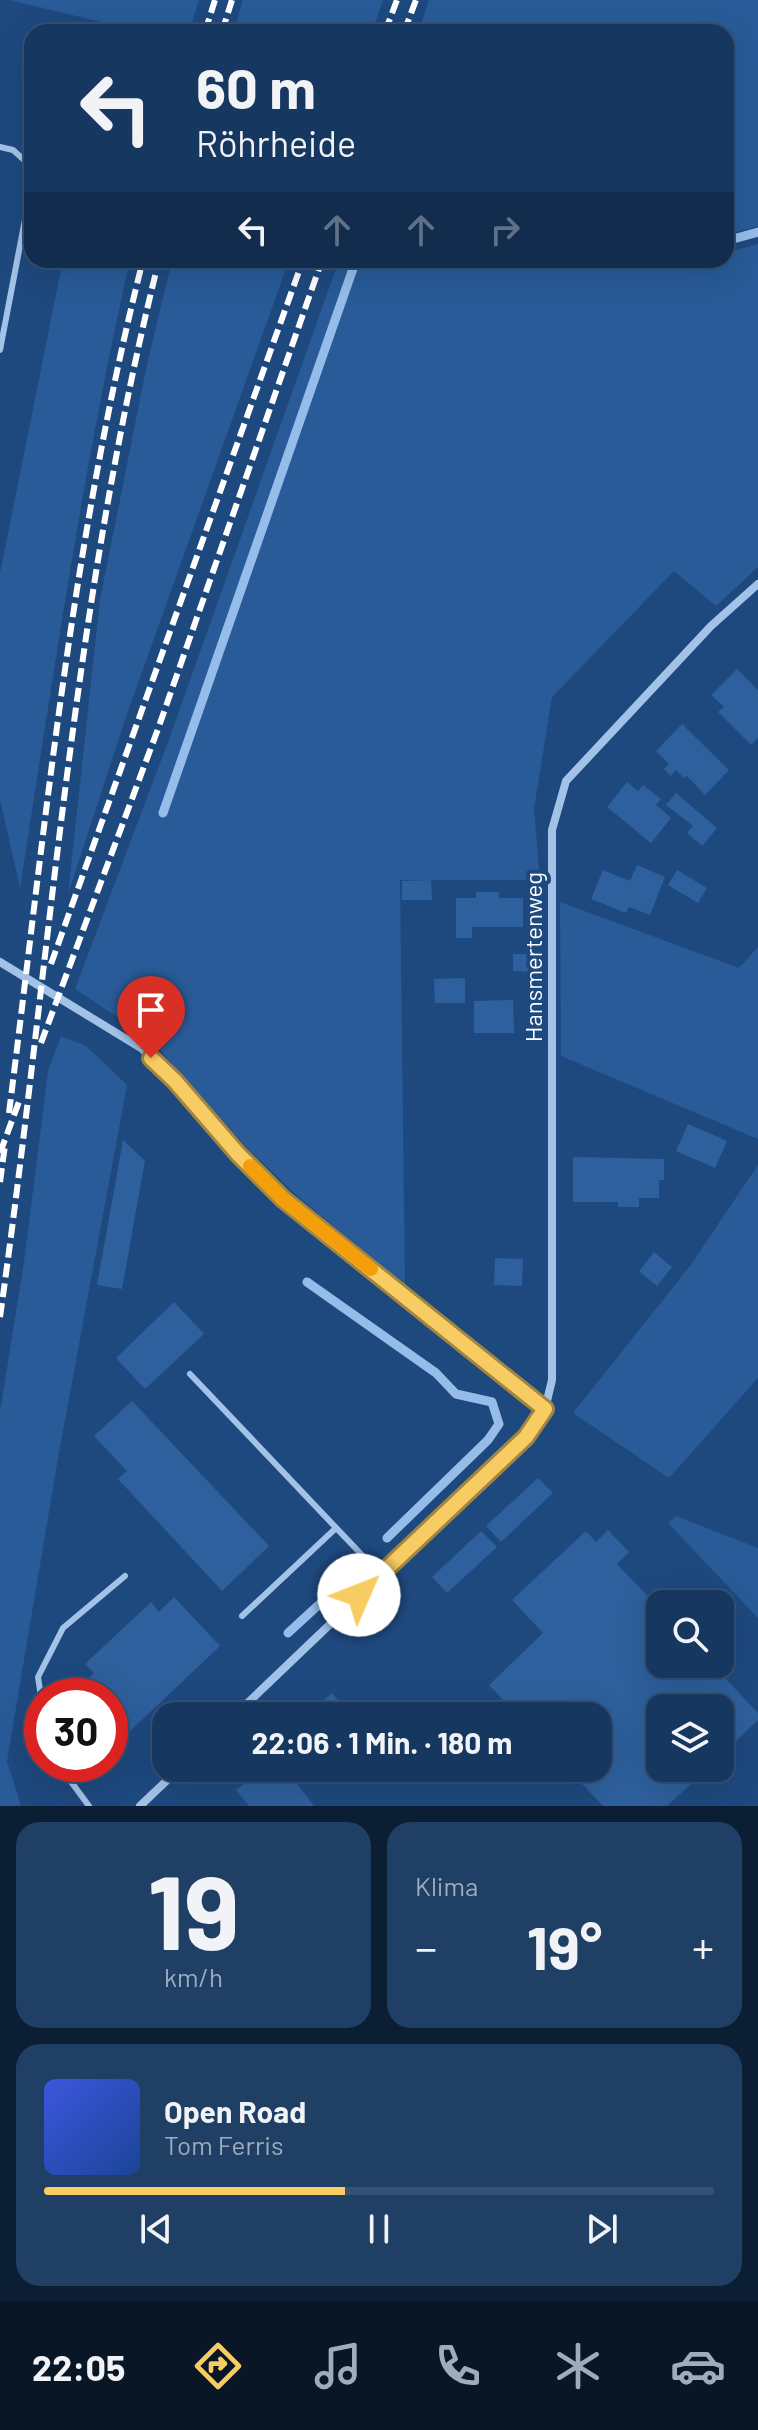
<!DOCTYPE html>
<html lang="de">
<head>
<meta charset="utf-8">
<style>
  body { margin:0; font-family:Barlow,sans-serif; background:#1f3f65; color:#f1f3f6; height:100vh; display:flex; flex-direction:column; font-size:30px; white-space:nowrap }
  * { box-sizing:border-box; margin:0 }
  p { font-size:26px; color:#9eacbd }
  .icon { flex:none; width:44px; height:44px; fill:none; stroke:currentColor; stroke-width:2; stroke-linecap:round; stroke-linejoin:round }
  .map { position:relative; height:1806px; overflow:hidden }
  .sheet { display:flex; flex-direction:column; gap:16px; padding:16px; background:#0c1e34; flex:1 }
  .sheet>* { flex:none }
  .guide { position:absolute; left:24px; top:24px; width:710px; height:244px; border-radius:24px; box-shadow:0 8px 32px #0002,0 0 0 2px #355174; background:#16375f; color:#f1f3f6; overflow:hidden }
  .buttons { position:absolute; left:646px; top:1590px; display:grid; gap:16px }
  .buttons a { display:grid; place-items:center; width:88px; height:88px; border-radius:16px; background:#16375f; box-shadow:0 8px 32px #0002,0 0 0 2px #355174; font-size:40px }
  .speed { position:absolute; left:24px; top:1678px; display:flex; gap:16px; font-size:40px; font-weight:700; text-align:center }
  .speed>* { display:grid; place-content:center; width:104px; height:104px; border-radius:50%; background:#16375f; box-shadow:0 8px 32px #0002,0 0 0 2px #355174; line-height:1 }
  .speed .limit { border:12px solid #d22; background:#fff; color:#111 }
  .pin { position:absolute; display:grid; place-items:center; width:68px; height:68px; color:#fff; margin:-82px -34px; border-radius:50% 50% 50% 0; rotate:-45deg; box-shadow:0 0 8px #0007 }
  .pin .icon { rotate:45deg }
  .me { position:absolute; width:88px; margin:-44px; rotate:46deg; stroke-linejoin:round; filter:drop-shadow(0 0 6px #0008) }
  .turn { display:flex; align-items:center; gap:28px; height:168px; padding:0 40px; font-size:36px }
  .turn .icon { width:104px; height:104px; stroke-width:2.5 }
  .turn b { display:block; font-size:56px; line-height:68px }
  .lanes { display:flex; align-items:center; height:76px; padding:0 40px; background:#0003; justify-content:center; gap:40px; direction:ltr }
  .lanes .off { opacity:.35 }
  .big { font-size:60px; font-weight:700; line-height:1.1 }
  .sheet .tile { flex:1; display:flex; flex-direction:column; justify-content:center; gap:12px; min-width:0; padding:0 28px; border-radius:24px; background:#1f3f65 }
  .sheet .dial { align-items:center; gap:0 }
  .dial b { font-size:104px; line-height:1 }
  .song { display:flex; align-items:center; gap:24px }
  .cover { width:96px; height:96px; border-radius:12px; background:linear-gradient(135deg,hsl(230 70% 55%),hsl(220 70% 35%)) }
  .played { height:8px; border-radius:4px; background:linear-gradient(90deg,#f7cc62 45%,#355174 45%) }
  .keys { display:flex; justify-content:space-around; direction:ltr }
  .heat { display:flex; justify-content:space-between; align-items:center; font-size:44px; direction:ltr }
  .sheet .tiles { flex:1; display:grid; gap:16px; grid-template-columns:1fr 1fr }
  .tile:last-child { grid-column:span 2 }
  .trip { position:absolute; left:152px; top:1702px; width:460px; height:80px; border-radius:24px; background:#16375f; box-shadow:0 8px 32px #0002,0 0 0 2px #355174; font-weight:700; line-height:80px; text-align:center }
  .dock { display:flex; height:128px; justify-content:space-around; align-items:center; background:#091626; color:#9eacbd }
  .dock .icon { width:56px; height:56px }
  .dock .on { color:#f7cc62 }
  .dock b { font-size:36px; color:#f1f3f6 }
  .map>svg:first-child { display:block }
  .green { fill:#285b98 }
  .lines { fill:none; stroke-linecap:round; stroke-linejoin:round }
  .stream { stroke:#96bdea; stroke-width:9 }
  .building { fill:#2e609d }
  .service { stroke:#a3c2e8; stroke-width:6 }
  .minor { stroke:#a3c2e8; stroke-width:8 }
  .rail { stroke:#fff; stroke-width:6; stroke-dasharray:14 6; stroke-linecap:butt }
  .route-casing { stroke:#a18540; stroke-width:20 }
  .route { stroke:#f7cc62; stroke-width:14 }
  .slow { stroke:#f59e0b; stroke-width:14 }
  .labels { text-anchor:middle; dominant-baseline:central; stroke-width:8; stroke-linejoin:round; paint-order:stroke }
  .street-label { font-size:24px; fill:#fff; stroke:#1e497f }
</style>
</head>
<body>
<div class="map">
<svg width="758" height="1806" viewBox="0 0 758 1806">
  <rect width="100%" height="100%" fill="#1e497f"/>
  <g class="green">
    <polygon points="9,0 199,0 189,32 109,32 110,24"/>
    <polygon points="243,0 383,0 372,32 233,32"/>
    <polygon points="429,0 758,0 758,226 726,235 726,32 418,32"/>
    <polygon points="758,244 758,567 716,606 674,571 552,697 534,809 540,880 400,880 405,1285 295,1194 249,1150 149,1038 75,989 171,734 339,260 689,262 726,260 726,253"/>
    <path d="M63 260H130C83 467 53 678 20 888L0 799V573Z"/>
    <polygon points="172,260 289,260 126,717 68,894 100,600 146,369"/>
    <polygon points="560,902 739,968 758,947 758,1139 561,1056"/>
    <polygon points="61,1036 86,1046 127,1085 58,1458 7,1761 21,1806 0,1806 0,1412 24,1262 48,1071"/>
    <polygon points="758,1165 758,1378 669,1478 573,1413 690,1266"/>
    <polygon points="676,1516 758,1548 758,1618 668,1523"/>
  </g>
  <g class="lines">
    <g class="stream">
      <polyline points="726,241 758,232"/>
      <polyline points="163,813 356,260"/>
      <polyline points="307,1282 436,1373 456,1394 492,1402 499,1424 488,1440 387,1538"/>
      <polyline points="288,1633 338,1587"/>
    </g>
  </g>
  <g class="building">
    <polygon points="737,669 758,690 758,738 751,745 718,712 724,707 711,695"/>
    <polygon points="682,724 729,770 705,795 687,776 684,778 676,770 671,776 664,769 669,764 656,751"/>
    <polygon points="627,782 638,791 643,785 661,799 656,805 671,818 651,843 607,807"/>
    <polygon points="676,793 717,828 702,846 687,833 693,826 666,805"/>
    <polygon points="637,865 665,877 650,915 629,907 626,913 591,899 603,870 630,881"/>
    <polygon points="677,870 707,888 698,903 668,885"/>
    <polygon points="431,880 432,900 402,900 402,881"/>
    <polygon points="476,892 499,892 499,898 523,898 523,927 472,927 472,938 456,938 456,898 476,898"/>
    <polygon points="513,954 538,954 538,972 513,971"/>
    <polygon points="465,978 465,1003 435,1003 434,979"/>
    <polygon points="513,1000 514,1033 474,1033 474,1001"/>
    <polygon points="688,1124 727,1141 715,1168 676,1151"/>
    <polygon points="123,1140 145,1161 122,1289 97,1285"/>
    <polygon points="573,1157 664,1159 664,1180 659,1180 659,1198 639,1198 639,1207 618,1207 618,1202 573,1202"/>
    <polygon points="654,1252 672,1267 657,1286 639,1271"/>
    <polygon points="495,1258 523,1259 522,1286 494,1285"/>
    <polygon points="174,1302 204,1334 145,1389 116,1358"/>
    <polygon points="132,1401 269,1546 222,1591 118,1479 127,1471 94,1436"/>
    <polygon points="538,1478 553,1493 501,1542 486,1526"/>
    <polygon points="608,1530 629,1552 617,1564 660,1609 660,1664 712,1664 758,1713 758,1720 720,1756 720,1708 660,1708 660,1768 708,1768 667,1806 603,1806 567,1768 598,1768 598,1716 518,1716 489,1685 543,1633 512,1600 586,1531 596,1542"/>
    <polygon points="481,1531 497,1547 447,1593 432,1577"/>
    <polygon points="174,1597 220,1646 110,1750 110,1696 70,1696 94,1673 85,1664 151,1602 159,1612"/>
    <polygon points="332,1693 349,1714 347,1716 304,1716"/>
    <polygon points="263,1768 285,1768 314,1806 249,1806 236,1790"/>
    <polygon points="316,1768 349,1768 330,1784"/>
  </g>
  <g class="lines">
    <g class="service">
      <polyline points="0,147 13,150 32,167"/>
      <polyline points="0,350 32,183"/>
      <polyline points="190,1374 380,1574"/>
      <polyline points="242,1616 336,1528"/>
      <polyline points="42,1703 38,1677 63,1628 125,1576"/>
      <polyline points="58,1764 89,1806"/>
    </g>
    <g class="minor">
      <polyline points="0,962 141,1048 175,1081 238,1154 283,1199 545,1409"/>
      <polyline points="234,1716 526,1437 545,1409 552,1380 552,830 566,781 711,626 758,584"/>
      <polyline points="140,1806 180,1768"/>
    </g>
    <g class="rail">
      <polyline points="205,32 215,0"/>
      <polyline points="222,32 232,0"/>
      <polyline points="385,32 397,0"/>
      <polyline points="404,32 416,0"/>
      <polyline points="51,964 303,260"/>
      <polyline points="41,1043 158,729 322,260"/>
      <path d="M9 1113C45 828 72 539 143 260"/>
      <polyline points="0,1153 20,1099"/>
      <polyline points="0,1182 5,1145"/>
      <path d="M0 1317C50 964 72 606 159 260"/>
    </g>
  </g>
  <g class="lines">
    <defs>
      <polyline id="route" points="151,1058 175,1081 238,1154 283,1199 545,1409 526,1437 359,1595"/>
    </defs>
    <use href="#route" class="route-casing"/>
    <use href="#route" class="route"/>
    <polyline class="slow" points="250,1166 283,1199 371,1269"/>
  </g>
  <g class="labels">
    <g class="street-label">
      <text transform="translate(532 957) rotate(-90)">Hansmertenweg</text>
    </g>
  </g>
</svg>
<div class="buttons">
<a><svg class="icon" aria-label="search" viewBox="0 0 24 24"><circle cx="10" cy="10" r="6"/><path d="M15 15l6 6"/></svg></a>
<a><svg class="icon" aria-label="layers" viewBox="0 0 24 24"><path d="M12 4l9 5-9 5-9-5zM3 14l9 5 9-5"/></svg></a>
</div>
<div class="speed"><div class="limit">30</div></div>
<div class="pin" style="left:151px;top:1058px;background:#d93025"><svg class="icon" aria-label="arrive" viewBox="0 0 24 24"><path d="M6 21V4h12l-3 4 3 4H6"/></svg></div>
<svg class="me" style="left:359px;top:1595px" viewBox="-20 -20 40 40"><circle r="19" fill="#fff"/><path d="M0-13L10 11 0 6-10 11z" fill="#f7cc62"/></svg>
<div class="trip">22:06 · 1 Min. · 180 m</div>
<div class="guide">
<div class="turn"><svg class="icon" aria-label="left" viewBox="0 0 24 24"><path d="M17 20v-9H6M10 6l-5 5 5 5"/></svg><div><b>60 m</b>Röhrheide</div></div>
<div class="lanes"><svg class="icon" aria-label="left" viewBox="0 0 24 24"><path d="M17 20v-9H6M10 6l-5 5 5 5"/></svg><svg class="icon off" aria-label="ahead" viewBox="0 0 24 24"><path d="M12 20V5M6 11l6-6 6 6"/></svg><svg class="icon off" aria-label="ahead" viewBox="0 0 24 24"><path d="M12 20V5M6 11l6-6 6 6"/></svg><svg class="icon off" aria-label="right" viewBox="0 0 24 24"><path d="M7 20v-9h11M14 6l5 5-5 5"/></svg></div>
</div>
</div>
<section class="sheet">
<div class="tiles">
<div class="tile dial"><b>19</b><p>km/h</p></div>
<div class="tile"><p>Klima</p>
<div class="heat"><a>−</a><b class="big">19°</b><a>+</a></div>
</div>
<div class="tile">
<div class="song"><i class="cover"></i><div><b>Open Road</b><p>Tom Ferris</p></div></div>
<div class="played"></div>
<div class="keys"><svg class="icon" aria-label="previous" viewBox="0 0 24 24"><path d="M18 5L8 12l10 7zM5 5v14"/></svg><svg class="icon" aria-label="pause" viewBox="0 0 24 24"><path d="M8 5v14M16 5v14"/></svg><svg class="icon" aria-label="next" viewBox="0 0 24 24"><path d="M6 5l10 7-10 7zM19 5v14"/></svg></div>
</div>
</div>
</section>
<nav class="dock">
<b>22:05</b>
<svg class="icon on" aria-label="directions" viewBox="0 0 24 24"><path d="M12 3l9 9-9 9-9-9zM9 14v-3h6M13 9l2 2-2 2"/></svg>
<svg class="icon" aria-label="music" viewBox="0 0 24 24"><path d="M9 18V5l10-2v13"/><circle cx="6" cy="18" r="3"/><circle cx="16" cy="16" r="3"/></svg>
<svg class="icon" aria-label="phone" viewBox="0 0 24 24"><path d="M5 4h4l2 5-3 2q2 4 5 5l2-3 5 2v4C11 20 4 13 5 4z"/></svg>
<svg class="icon" aria-label="climate" viewBox="0 0 24 24"><path d="M12 3v18M4 7l16 10M4 17L20 7"/></svg>
<svg class="icon" aria-label="car" viewBox="0 0 24 24"><path d="M5 17H2v-5l4-1 3-4h7l3 4 3 1v5h-3M9 17h6M6 11h13"/><circle cx="7" cy="17" r="2"/><circle cx="17" cy="17" r="2"/></svg>
</nav>
</body>
</html>
